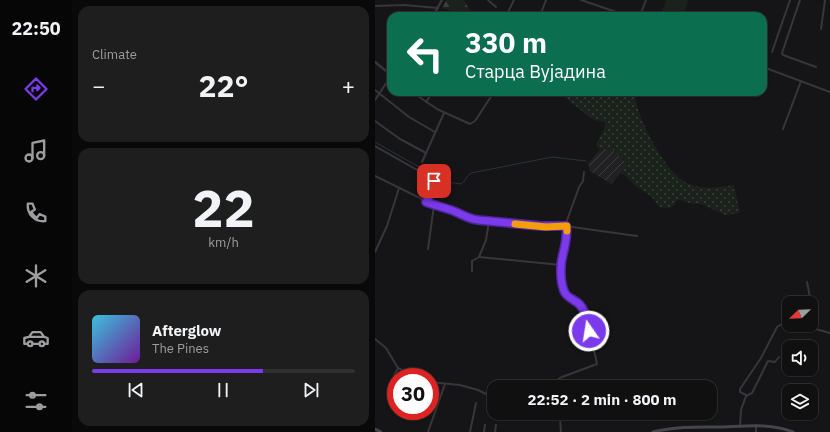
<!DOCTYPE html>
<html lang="en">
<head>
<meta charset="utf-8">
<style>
  body { margin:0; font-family:"IBM Plex Sans",sans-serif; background:#1e1e1f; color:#f1f3f6; height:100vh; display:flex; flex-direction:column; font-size:15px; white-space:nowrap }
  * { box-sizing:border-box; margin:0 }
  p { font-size:13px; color:#9c9d9f }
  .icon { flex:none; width:22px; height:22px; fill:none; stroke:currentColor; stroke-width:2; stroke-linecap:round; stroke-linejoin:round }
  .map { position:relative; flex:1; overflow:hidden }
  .details { display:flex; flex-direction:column; gap:6px; padding:6px; background:#090909; width:303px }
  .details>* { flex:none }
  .hud { position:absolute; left:12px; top:12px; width:380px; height:84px; border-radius:12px; box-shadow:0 1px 3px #0004,0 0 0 1px #303031; background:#0b6e4f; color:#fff; overflow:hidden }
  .needle { width:26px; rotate:247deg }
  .buttons { position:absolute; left:407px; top:296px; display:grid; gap:8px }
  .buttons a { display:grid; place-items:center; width:36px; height:36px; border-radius:8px; background:#101011; box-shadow:0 1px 3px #0004,0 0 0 1px #303031; font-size:20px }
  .speed { position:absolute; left:12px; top:368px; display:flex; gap:8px; font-size:20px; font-weight:700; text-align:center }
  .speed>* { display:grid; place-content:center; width:52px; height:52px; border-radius:50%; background:#101011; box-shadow:0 1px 3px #0004,0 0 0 1px #303031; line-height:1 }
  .speed .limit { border:6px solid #d22; background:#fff; color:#111 }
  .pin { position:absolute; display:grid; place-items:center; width:34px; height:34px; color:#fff; margin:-17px; border-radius:8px; box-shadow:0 2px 6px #0006 }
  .me { position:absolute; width:44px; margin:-22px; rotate:347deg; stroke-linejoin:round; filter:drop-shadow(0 0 3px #0008) }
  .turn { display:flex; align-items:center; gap:14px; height:84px; padding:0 12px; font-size:18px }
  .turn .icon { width:52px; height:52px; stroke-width:2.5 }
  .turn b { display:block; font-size:28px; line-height:34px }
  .big { font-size:30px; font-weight:800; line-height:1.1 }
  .details .card { flex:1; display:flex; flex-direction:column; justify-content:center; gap:6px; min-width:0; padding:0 14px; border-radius:12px; background:#1e1e1f }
  .details .dial { align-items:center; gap:0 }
  .dial b { font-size:52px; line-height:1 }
  .song { display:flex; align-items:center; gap:12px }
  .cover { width:48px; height:48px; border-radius:6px; background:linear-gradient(135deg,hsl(190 70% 55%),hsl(280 70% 35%)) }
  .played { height:4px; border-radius:2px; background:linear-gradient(90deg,#7c3aed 65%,#303031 65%) }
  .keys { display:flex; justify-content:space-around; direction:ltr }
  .heat { display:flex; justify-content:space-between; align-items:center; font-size:22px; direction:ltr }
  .trip { position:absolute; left:112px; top:380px; width:230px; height:40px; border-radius:12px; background:#101011; box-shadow:0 1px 3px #0004,0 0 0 1px #303031; font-weight:800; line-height:40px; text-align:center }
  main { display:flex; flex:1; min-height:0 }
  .tabs { display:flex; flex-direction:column; width:72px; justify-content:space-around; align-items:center; background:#060607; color:#9c9d9f }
  .tabs .icon { width:28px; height:28px }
  .tabs .selected { color:#7c3aed }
  .tabs b { font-size:18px; color:#f1f3f6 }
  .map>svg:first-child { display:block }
  .industrial { fill:url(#industrial-furrows) }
  .grass { fill:url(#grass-dots) }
  .forest { fill:url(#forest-firs) }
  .pitch { fill:#1b221c }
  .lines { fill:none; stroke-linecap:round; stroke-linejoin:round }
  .stream { stroke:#2b343b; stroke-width:1 }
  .minor { stroke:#36373c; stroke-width:2 }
  .tertiary { stroke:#36373c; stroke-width:2.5 }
  .secondary { stroke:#44464c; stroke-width:3 }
  .route-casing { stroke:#51269a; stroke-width:10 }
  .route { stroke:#7c3aed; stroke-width:7 }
  .slow { stroke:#f59e0b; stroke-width:7 }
</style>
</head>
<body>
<main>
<nav class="tabs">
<b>22:50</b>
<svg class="icon selected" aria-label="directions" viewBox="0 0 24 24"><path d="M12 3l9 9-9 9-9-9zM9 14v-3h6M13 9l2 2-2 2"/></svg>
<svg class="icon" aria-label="music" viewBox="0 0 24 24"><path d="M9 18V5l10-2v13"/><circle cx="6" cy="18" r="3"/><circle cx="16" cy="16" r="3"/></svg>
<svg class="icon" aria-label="phone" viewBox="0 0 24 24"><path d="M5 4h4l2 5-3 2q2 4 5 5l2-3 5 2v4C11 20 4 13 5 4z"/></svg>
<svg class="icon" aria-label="climate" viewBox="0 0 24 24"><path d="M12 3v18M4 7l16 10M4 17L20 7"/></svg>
<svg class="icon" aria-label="car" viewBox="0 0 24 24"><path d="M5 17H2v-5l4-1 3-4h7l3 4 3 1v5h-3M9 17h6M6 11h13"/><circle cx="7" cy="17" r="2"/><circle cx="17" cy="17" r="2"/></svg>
<svg class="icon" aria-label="filters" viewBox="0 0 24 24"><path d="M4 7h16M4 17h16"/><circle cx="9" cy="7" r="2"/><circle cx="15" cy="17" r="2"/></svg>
</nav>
<section class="details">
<div class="card"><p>Climate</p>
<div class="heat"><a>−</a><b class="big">22°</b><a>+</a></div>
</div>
<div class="card dial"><b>22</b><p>km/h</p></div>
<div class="card">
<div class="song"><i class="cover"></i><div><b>Afterglow</b><p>The Pines</p></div></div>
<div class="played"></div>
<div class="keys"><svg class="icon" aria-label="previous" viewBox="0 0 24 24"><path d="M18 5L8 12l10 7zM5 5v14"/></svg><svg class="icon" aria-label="pause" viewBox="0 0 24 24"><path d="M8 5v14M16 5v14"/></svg><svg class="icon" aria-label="next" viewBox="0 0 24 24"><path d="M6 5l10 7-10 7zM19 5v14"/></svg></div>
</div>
</section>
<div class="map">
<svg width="455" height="432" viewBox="0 0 455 432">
  <defs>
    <pattern id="industrial-furrows" width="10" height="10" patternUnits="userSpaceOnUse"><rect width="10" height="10" fill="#212124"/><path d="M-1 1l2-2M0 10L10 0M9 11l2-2" fill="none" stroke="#3e3f42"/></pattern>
    <pattern id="grass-dots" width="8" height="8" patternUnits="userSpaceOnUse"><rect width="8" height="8" fill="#1b221c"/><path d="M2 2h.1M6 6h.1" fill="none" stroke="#393f3b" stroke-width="1.8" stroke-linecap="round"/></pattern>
    <pattern id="forest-firs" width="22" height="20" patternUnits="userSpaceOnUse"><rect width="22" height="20" fill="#1b221c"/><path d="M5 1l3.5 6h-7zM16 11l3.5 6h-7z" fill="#393f3b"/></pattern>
  </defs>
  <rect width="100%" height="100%" fill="#151517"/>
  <polygon class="industrial" points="237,149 253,165 236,184 215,171 213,163 225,150"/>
  <path class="grass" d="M183 92H258C261 100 262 107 265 115 274 137 295 181 320 186 332 189 347 187 359 185L365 213 350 215 326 204 314 203 303 199C298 208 295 209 284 207 276 193 272 195 261 186 255 181 252 176 246 173L253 164 237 149 225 150 221 145 231 125 229 122 217 119Z"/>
  <polygon class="forest" points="71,0 89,0 96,12 93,16 80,16 74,10 67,8"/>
  <polygon class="pitch" points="291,0 314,0 310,11 322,16 285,16"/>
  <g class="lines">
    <path class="stream" d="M0 142 58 175 65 181 86 184C90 182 91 176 96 173L177 157 211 161"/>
    <g class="minor">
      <polyline points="113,0 121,7"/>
      <polyline points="206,0 253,16"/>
      <polyline points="425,0 407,53 408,55 441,67"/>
      <polyline points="0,6 29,5 63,8"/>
      <polyline points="131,16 139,0"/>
      <polyline points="165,16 171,0"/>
      <polyline points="265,16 271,0"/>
      <polyline points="446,29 450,0"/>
      <polyline points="397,52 415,0"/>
      <polyline points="388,67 455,92"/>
      <polyline points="0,90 34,117 60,132"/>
      <polyline points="37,92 62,109 95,124 100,121 119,92"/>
      <polyline points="0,100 16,76"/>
      <polyline points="51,102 58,92"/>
      <polyline points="0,121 25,139 51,153"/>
      <polyline points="408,129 426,81"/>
      <polyline points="0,146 58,179 59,181 57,189 51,201"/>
      <polyline points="47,162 69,113"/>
      <polyline points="0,176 61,206 76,210 100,220 166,226 190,226 262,236"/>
      <polyline points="190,226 204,187 208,181 209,172"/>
      <polyline points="53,249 59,205"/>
      <polyline points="0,252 12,226 24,188"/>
      <polyline points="104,257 186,265"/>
      <polyline points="97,271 97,261 104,257 111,240 114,221"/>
      <polyline points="432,282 436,303"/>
      <polyline points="421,325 437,328 436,304"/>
      <polyline points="437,328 455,333"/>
      <polyline points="0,339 11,348 23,368 41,377"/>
      <polyline points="55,382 85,385 103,390 119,398"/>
      <polyline points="15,384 23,368"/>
      <polyline points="170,387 187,377 222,364 213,322 208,309 202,302 190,294 188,290 186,265 191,238 191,226"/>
      <polyline points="371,395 365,392 365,389 386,358 402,327 407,324 414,325"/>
      <polyline points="55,397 64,400"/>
      <polyline points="185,419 186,432"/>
      <polyline points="365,426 366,410 371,396 377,393 393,361 400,362 404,357"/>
      <polyline points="53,432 70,384"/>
      <polyline points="95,432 101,403"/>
      <polyline points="109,432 110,425"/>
      <polyline points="120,432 121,425"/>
      <polyline points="381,432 381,425"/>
    </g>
    <g class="tertiary">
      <polyline points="58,16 67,0"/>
      <polyline points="0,62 16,75"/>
    </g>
    <g class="secondary">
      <polyline points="0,429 6,432"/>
      <path d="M278 432C301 426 324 427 348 427 372 426 395 423 418 432"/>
    </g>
  </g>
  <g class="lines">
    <defs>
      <path id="route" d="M59 181 58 189 51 202C59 205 67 207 76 210 85 213 93 219 103 220L166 226H191C193 235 190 245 188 254 185 264 185 281 189 291 191 297 198 299 203 303 211 310 213 321 214 331"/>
    </defs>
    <use href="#route" class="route-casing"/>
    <use href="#route" class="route"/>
    <polyline class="slow" points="140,224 171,227 190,226 192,226 192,231"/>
  </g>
</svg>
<div class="buttons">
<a><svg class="needle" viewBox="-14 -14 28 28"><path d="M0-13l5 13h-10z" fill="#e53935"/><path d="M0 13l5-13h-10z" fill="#9c9d9f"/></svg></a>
<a><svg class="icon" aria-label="sound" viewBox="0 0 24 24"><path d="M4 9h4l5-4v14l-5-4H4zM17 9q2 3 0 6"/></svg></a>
<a><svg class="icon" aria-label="layers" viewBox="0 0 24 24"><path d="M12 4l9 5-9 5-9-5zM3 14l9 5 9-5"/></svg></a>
</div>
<div class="speed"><div class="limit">30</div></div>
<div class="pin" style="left:59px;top:181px;background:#d93025"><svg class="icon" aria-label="arrive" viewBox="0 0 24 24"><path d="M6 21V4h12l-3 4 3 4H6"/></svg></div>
<svg class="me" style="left:214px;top:331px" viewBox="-20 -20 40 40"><circle r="17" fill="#7c3aed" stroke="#fff" stroke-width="3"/><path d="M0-11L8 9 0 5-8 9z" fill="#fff"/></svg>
<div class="trip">22:52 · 2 min · 800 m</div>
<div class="hud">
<div class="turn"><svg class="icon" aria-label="left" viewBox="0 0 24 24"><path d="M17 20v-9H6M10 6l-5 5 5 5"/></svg><div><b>330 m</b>Старца Вујадина</div></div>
</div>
</div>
</main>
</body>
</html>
